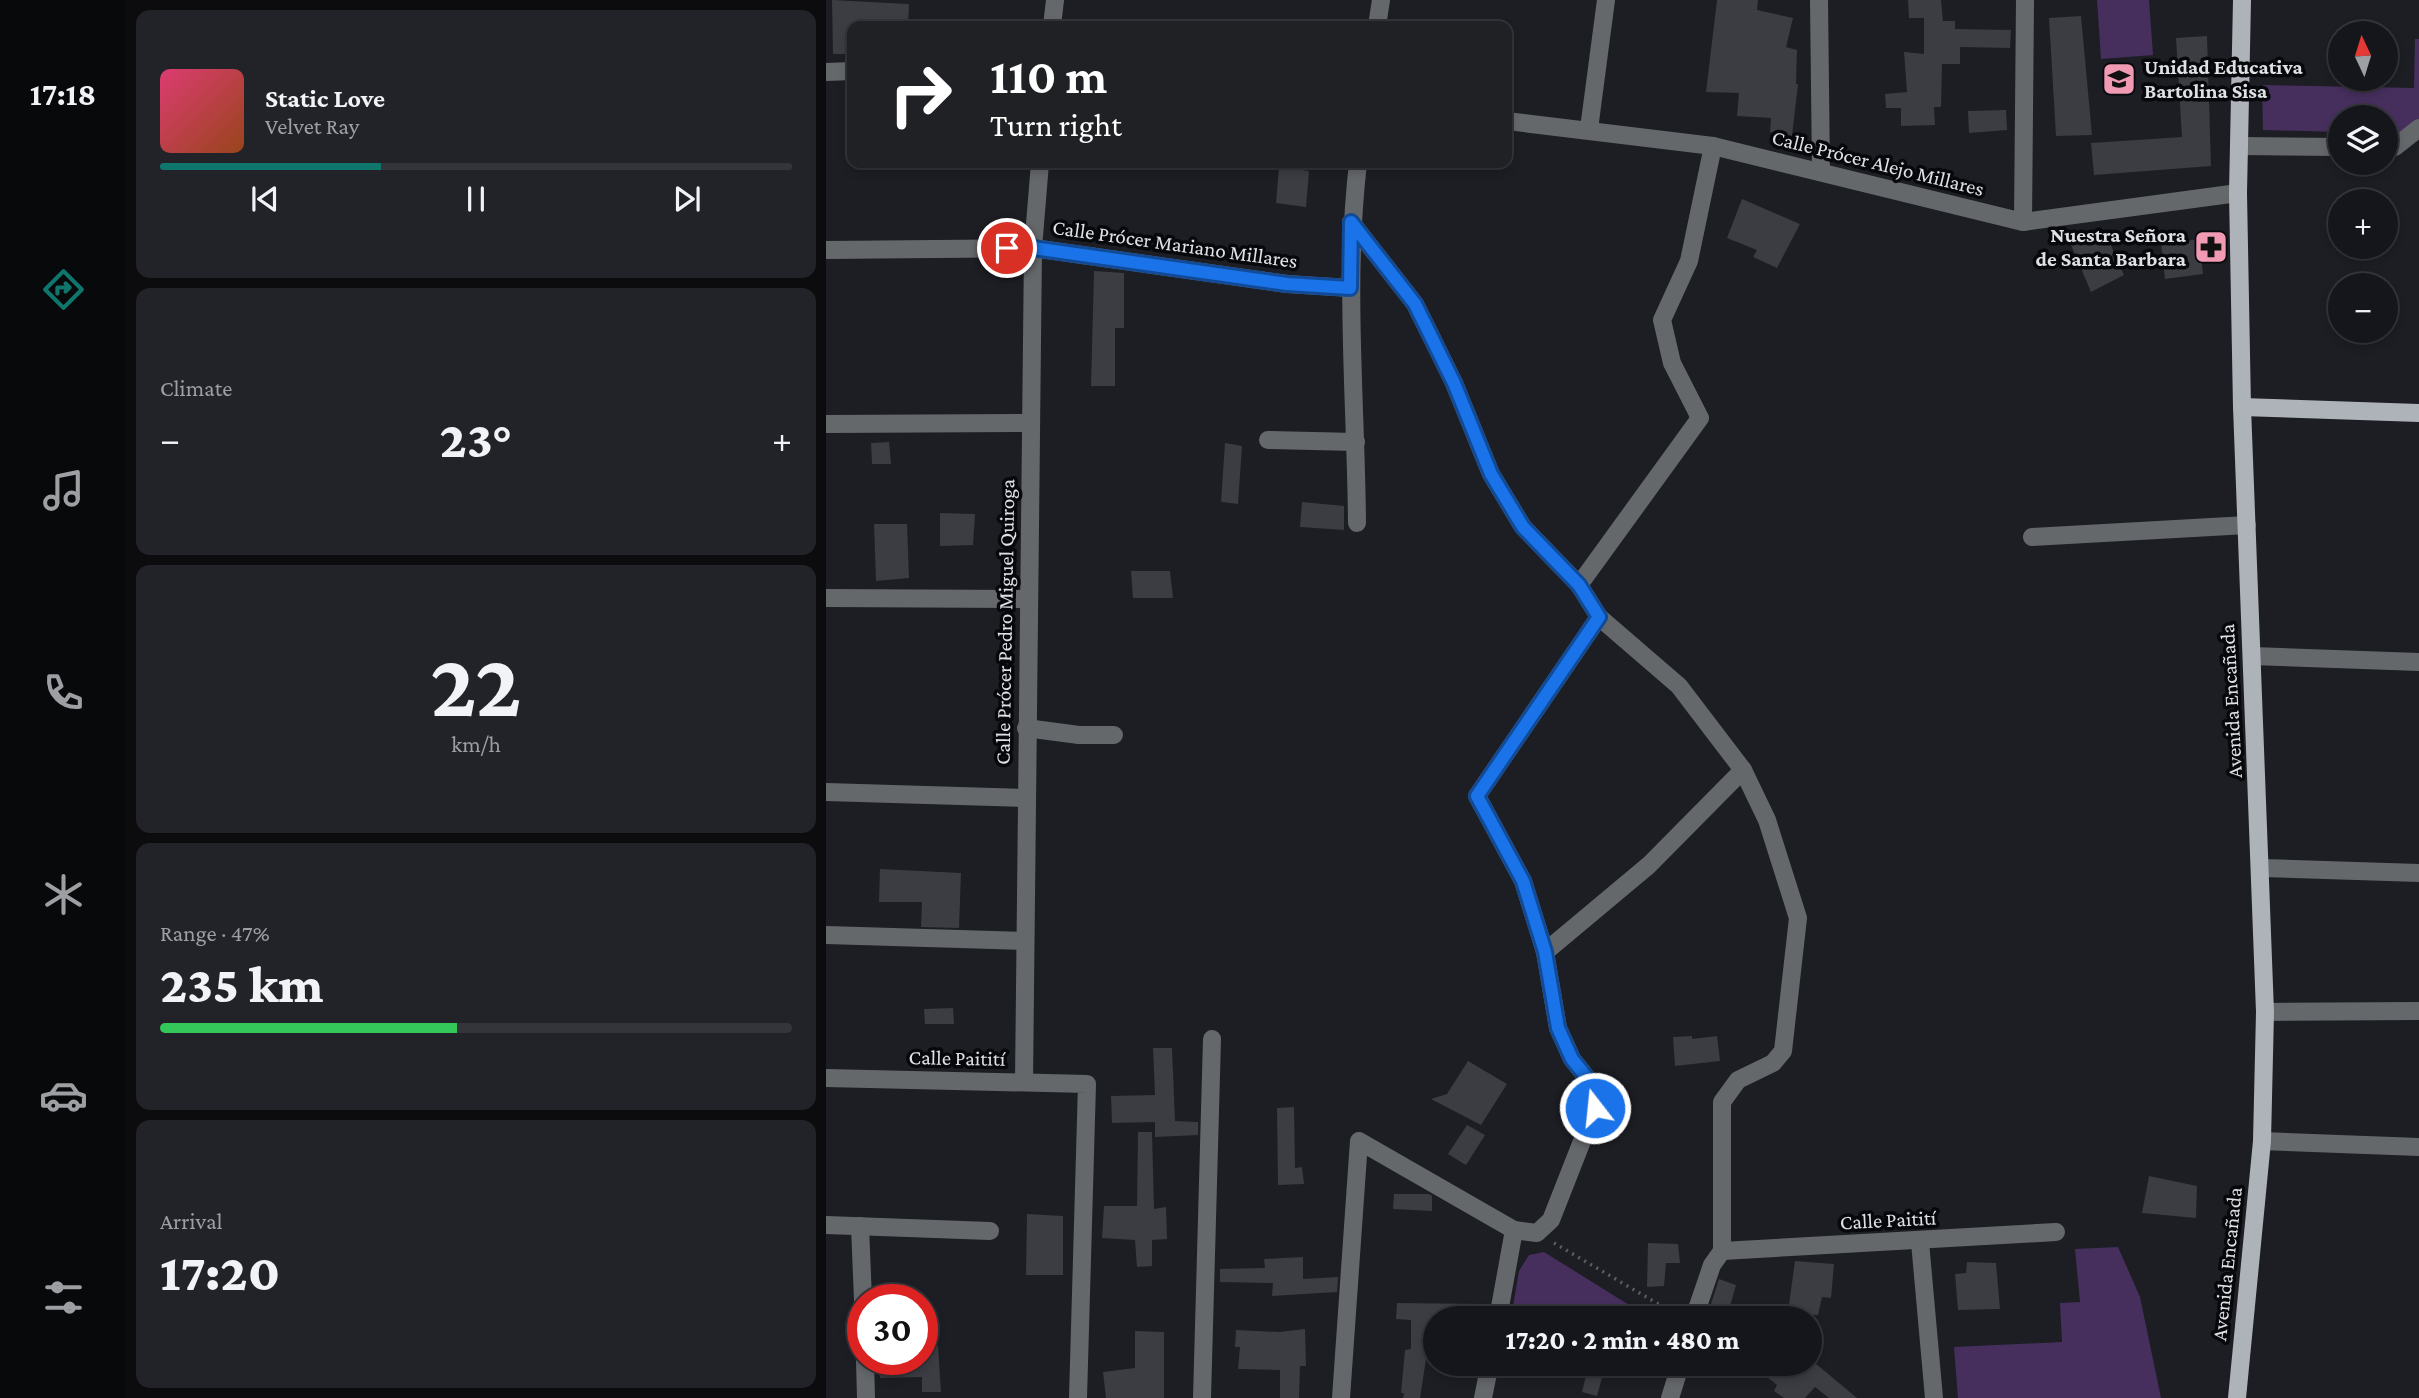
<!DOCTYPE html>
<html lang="en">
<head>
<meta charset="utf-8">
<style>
  body { margin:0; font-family:"Crimson Pro",serif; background:#222328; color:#f1f3f6; height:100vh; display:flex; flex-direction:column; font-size:26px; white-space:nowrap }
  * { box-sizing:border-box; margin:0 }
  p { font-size:23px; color:#9d9fa3 }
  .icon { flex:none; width:38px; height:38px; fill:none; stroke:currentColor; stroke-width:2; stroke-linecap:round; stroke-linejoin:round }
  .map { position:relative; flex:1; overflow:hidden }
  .sheet { display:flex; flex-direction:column; gap:10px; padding:10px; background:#0c0c0f; width:700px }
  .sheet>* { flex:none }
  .top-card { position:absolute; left:21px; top:21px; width:665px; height:147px; border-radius:14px; box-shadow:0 4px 10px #0003,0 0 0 2px #34353a; background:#202124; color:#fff; overflow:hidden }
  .needle { width:46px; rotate:356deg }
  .fabs { position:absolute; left:1502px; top:21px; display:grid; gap:14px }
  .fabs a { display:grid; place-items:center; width:70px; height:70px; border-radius:50%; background:#15161b; box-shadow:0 4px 10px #0003,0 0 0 2px #34353a; font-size:35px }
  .speed { position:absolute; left:21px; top:1284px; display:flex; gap:14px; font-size:35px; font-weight:700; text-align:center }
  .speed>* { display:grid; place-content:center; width:91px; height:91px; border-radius:50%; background:#15161b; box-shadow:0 4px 10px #0003,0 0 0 2px #34353a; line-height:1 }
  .speed .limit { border:10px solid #d22; background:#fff; color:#111 }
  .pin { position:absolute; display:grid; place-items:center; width:60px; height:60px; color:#fff; margin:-30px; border:4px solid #fff; border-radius:50%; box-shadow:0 2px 7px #0007 }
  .me { position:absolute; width:77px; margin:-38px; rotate:344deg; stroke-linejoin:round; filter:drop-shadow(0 0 5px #0008) }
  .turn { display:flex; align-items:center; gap:24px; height:147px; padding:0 28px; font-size:32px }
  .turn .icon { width:91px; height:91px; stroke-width:2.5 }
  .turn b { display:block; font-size:49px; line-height:60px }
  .big { font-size:52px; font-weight:800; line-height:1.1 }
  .sheet .widget { flex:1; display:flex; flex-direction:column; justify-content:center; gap:10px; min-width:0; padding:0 24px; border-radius:14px; background:#222328 }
  .sheet .dial { align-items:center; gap:0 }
  .dial b { font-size:91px; line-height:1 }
  .song { display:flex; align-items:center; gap:21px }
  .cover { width:84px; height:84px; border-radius:10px; background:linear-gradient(135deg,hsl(340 70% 55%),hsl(20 70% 35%)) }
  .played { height:7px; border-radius:4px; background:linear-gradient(90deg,#0f766e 35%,#34353a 35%) }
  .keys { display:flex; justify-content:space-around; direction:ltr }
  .heat { display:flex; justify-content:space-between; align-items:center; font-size:38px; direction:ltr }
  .charge { height:10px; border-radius:5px; background:linear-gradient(90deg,#34c759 47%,#34353a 0) }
  .trip { position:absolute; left:597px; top:1306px; width:399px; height:70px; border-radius:35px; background:#15161b; box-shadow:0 4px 10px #0003,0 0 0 2px #34353a; font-weight:800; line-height:70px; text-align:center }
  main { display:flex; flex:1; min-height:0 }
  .dock { display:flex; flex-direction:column; width:126px; justify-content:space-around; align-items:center; background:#08090b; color:#9d9fa3 }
  .dock .icon { width:49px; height:49px }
  .dock .current { color:#0f766e }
  .dock b { font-size:32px; color:#f1f3f6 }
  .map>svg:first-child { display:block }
  .green { fill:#462f5d }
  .building { fill:#3c3c43 }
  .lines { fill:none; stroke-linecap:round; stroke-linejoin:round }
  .path { stroke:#5c5e63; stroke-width:3.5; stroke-dasharray:2 5; stroke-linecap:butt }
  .minor { stroke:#65686b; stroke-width:18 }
  .major { stroke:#aeb3b9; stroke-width:18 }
  .route-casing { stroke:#114b97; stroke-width:18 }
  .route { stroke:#1a73e8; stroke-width:12 }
  .labels { text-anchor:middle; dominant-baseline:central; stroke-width:7; stroke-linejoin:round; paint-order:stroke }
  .poi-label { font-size:21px; font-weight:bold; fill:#dfe1e5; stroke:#07080b; text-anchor:start }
  .street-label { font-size:21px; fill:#dfe1e5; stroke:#07080b }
</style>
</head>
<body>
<main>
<nav class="dock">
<b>17:18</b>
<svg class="icon current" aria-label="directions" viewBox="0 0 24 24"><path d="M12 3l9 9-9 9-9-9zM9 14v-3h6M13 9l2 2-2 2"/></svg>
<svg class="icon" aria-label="music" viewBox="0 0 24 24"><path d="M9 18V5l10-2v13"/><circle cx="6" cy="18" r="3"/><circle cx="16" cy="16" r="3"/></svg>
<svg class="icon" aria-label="phone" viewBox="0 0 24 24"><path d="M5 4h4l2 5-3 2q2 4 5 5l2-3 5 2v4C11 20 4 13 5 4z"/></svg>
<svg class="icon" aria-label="climate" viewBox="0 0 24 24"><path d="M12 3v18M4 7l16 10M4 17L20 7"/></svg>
<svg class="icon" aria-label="car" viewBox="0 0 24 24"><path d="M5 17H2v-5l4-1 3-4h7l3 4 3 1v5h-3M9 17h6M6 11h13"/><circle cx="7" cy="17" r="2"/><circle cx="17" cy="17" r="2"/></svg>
<svg class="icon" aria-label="filters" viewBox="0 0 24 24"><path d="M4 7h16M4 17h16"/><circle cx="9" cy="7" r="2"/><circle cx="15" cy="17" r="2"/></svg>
</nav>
<section class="sheet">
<div class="widget">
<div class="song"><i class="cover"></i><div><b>Static Love</b><p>Velvet Ray</p></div></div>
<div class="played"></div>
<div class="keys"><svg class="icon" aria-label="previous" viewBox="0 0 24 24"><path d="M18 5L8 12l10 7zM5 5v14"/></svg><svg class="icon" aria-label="pause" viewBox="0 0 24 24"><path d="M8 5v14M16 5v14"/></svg><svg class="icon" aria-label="next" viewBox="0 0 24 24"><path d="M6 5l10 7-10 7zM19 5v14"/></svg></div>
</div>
<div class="widget"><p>Climate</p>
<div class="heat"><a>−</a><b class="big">23°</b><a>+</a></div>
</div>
<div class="widget dial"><b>22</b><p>km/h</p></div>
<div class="widget"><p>Range · 47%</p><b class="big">235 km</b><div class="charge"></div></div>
<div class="widget"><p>Arrival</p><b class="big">17:20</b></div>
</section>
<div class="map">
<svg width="1593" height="1398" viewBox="0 0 1593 1398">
  <rect width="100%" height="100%" fill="#1c1e24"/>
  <g class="green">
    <polygon points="1271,0 1323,0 1327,55 1275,59"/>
    <polygon points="1589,39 1593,39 1593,133 1559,133 1559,117 1514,117 1514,132 1437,130 1436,85 1588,88"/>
    <polygon points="1292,1247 1314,1297 1335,1398 1132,1398 1128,1347 1236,1342 1234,1303 1254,1302 1249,1249"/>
    <polygon points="718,1252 824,1318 685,1318 693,1271 703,1255"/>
  </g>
  <g class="building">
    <polygon points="6,0 83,4 82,26 26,26 26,54 7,54"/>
    <polygon points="891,0 932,0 931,10 967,18 960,47 971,50 970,84 972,84 966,136 944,132 945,118 911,116 913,93 880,92"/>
    <polygon points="1082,0 1115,0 1117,21 1129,21 1129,29 1185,30 1184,48 1134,47 1134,64 1116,64 1115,107 1108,107 1109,125 1075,126 1075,108 1060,108 1059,94 1081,92 1078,52 1098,54 1098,18 1083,18"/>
    <polygon points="1255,16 1266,135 1230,136 1223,18"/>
    <polygon points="1381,36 1385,166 1268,175 1265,143 1356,137 1350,38"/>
    <polygon points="1180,110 1181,130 1143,133 1142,111"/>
    <polygon points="453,167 483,171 480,207 450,203"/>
    <polygon points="916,199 974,224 951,268 927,257 931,250 901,238"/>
    <polygon points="1279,232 1298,275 1265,292 1245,245"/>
    <polygon points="1373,239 1377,274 1339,279 1335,244"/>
    <polygon points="268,271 298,273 298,328 289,328 289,386 265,386"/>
    <polygon points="63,442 65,464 46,464 45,443"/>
    <polygon points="399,443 416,446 412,504 395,502"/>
    <polygon points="476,502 518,506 518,530 474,527"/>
    <polygon points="114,513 149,514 147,545 114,546"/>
    <polygon points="48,524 81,524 83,578 50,581"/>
    <polygon points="305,571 344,571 347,598 307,598"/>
    <polygon points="54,869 135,873 133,928 95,927 96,902 53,902"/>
    <polygon points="127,1008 128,1024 99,1024 98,1009"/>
    <polygon points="866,1036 866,1039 891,1036 894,1061 849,1066 847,1037"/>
    <polygon points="327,1048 346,1048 349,1121 372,1122 372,1135 329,1137 329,1122 286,1123 285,1096 329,1095"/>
    <polygon points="642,1061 681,1084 655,1125 605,1099 621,1094"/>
    <polygon points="468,1107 469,1168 476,1167 478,1184 452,1185 451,1108"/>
    <polygon points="641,1125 659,1135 640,1165 622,1154"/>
    <polygon points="312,1132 326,1132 328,1209 340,1207 341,1239 326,1240 326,1266 311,1267 309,1240 276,1238 278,1206 311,1206"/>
    <polygon points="1323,1176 1371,1186 1370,1218 1316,1213"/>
    <polygon points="568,1194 603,1194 606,1196 606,1211 567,1209"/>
    <polygon points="201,1214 237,1216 237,1275 200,1275"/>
    <polygon points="822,1243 852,1244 854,1263 840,1263 838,1286 821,1287"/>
    <polygon points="477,1257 477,1279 512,1277 511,1292 446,1296 447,1283 394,1282 394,1269 439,1268 438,1259"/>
    <polygon points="969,1261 1008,1264 1005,1298 996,1297 992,1315 962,1312"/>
    <polygon points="1141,1262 1170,1263 1174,1309 1132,1310 1129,1274 1140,1273"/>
    <polygon points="893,1279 910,1285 901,1317 883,1310"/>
    <polygon points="571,1303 655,1304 655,1318 606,1320 594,1398 577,1398 578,1393 575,1393 579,1350 585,1349 585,1320 570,1319"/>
    <polygon points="479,1329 480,1366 474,1366 473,1398 454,1398 454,1370 412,1369 414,1347 409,1347 410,1330 453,1332"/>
    <polygon points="309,1331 338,1332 338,1398 280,1398 277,1372 309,1368"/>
    <polygon points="112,1346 115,1392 96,1392 96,1377 54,1378 53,1360 96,1360 96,1347"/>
    <polygon points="763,1363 780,1363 771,1396 756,1392"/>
    <polygon points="953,1363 989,1363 1031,1398 1003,1398 989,1387 979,1398 958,1398 948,1391 951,1385 941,1377"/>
  </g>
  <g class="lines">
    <polyline class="path" points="728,1243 851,1315"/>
    <g class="minor">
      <polyline points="993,0 995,172"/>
      <polyline points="226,26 229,0"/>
      <polyline points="551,26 555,0"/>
      <polyline points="0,72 26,71"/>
      <polyline points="681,121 887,146 1197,222 1412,193"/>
      <polyline points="763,129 780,0"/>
      <polyline points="1413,146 1514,147"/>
      <polyline points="1559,147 1569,147 1593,128"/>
      <polyline points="525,222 589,304 628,383 665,474 697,527 753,585 773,617 853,686 917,770 941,820 972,918 957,1051 947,1063 912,1080 896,1102 896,1251 886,1265 868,1318"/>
      <polyline points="1197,222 1199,0"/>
      <polyline points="0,250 207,248 461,284 524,288"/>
      <polyline points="0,424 205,423"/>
      <polyline points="442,440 530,442"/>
      <path d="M531 523C530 403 518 283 532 163"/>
      <polyline points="1206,537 1421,525"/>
      <polyline points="753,585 874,418 846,363 836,320 863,261 887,146"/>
      <polyline points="0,598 202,599"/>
      <polyline points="1426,656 1593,662"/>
      <polyline points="200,728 253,735 288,735"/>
      <polyline points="0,792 199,798"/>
      <polyline points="1436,868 1593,873"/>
      <polyline points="0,935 197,941"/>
      <polyline points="719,952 823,865 917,770"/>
      <polyline points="1439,1012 1593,1011"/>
      <polyline points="0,1078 261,1084 252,1398"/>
      <polyline points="198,1082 207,248 214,163"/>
      <polyline points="1436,1141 1593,1147"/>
      <polyline points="0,1225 164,1231"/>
      <polyline points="34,1226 37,1300"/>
      <polyline points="1094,1242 1108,1398"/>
      <polyline points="896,1251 1230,1232"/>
      <polyline points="672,1318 688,1230 711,1233 725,1220 769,1108 766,1084 746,1059 732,1028 719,952 697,881 651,796 773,617"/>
      <polyline points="39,1360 40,1398"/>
      <polyline points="376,1398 386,1039"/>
      <polyline points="515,1398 533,1141 688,1230"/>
      <polyline points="657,1398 664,1363"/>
      <polyline points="844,1398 855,1363"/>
    </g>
    <g class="major">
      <polyline points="1416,407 1593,413"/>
      <polyline points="1411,1398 1436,1141 1439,1012 1416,407 1412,193 1416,0"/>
    </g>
  </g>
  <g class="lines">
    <defs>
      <polyline id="route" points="181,248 207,248 461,284 524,288 525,222 589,304 628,383 665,474 697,527 753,585 773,617 651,796 697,881 719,952 732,1028 746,1059 766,1084 769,1108"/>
    </defs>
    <use href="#route" class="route-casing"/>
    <use href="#route" class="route"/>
  </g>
  <defs>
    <symbol id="school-square" viewBox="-11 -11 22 22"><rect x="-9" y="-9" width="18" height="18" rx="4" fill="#f19ab3" stroke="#07080b"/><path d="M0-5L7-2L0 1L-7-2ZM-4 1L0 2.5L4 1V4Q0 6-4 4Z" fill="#111"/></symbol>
    <symbol id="pharmacy-square" viewBox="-11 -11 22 22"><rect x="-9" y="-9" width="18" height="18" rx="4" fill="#f19ab3" stroke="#07080b"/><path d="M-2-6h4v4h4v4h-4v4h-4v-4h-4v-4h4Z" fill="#111"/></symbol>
  </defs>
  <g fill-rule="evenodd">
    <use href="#school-square" x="1274" y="60" width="38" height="38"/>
    <use href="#pharmacy-square" x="1366" y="228" width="38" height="38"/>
  </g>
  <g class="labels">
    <g class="poi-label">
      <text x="1318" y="67">Unidad Educativa<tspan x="1318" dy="24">Bartolina Sisa</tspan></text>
      <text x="1360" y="235" text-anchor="end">Nuestra Señora<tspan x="1360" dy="24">de Santa Barbara</tspan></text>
    </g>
    <g class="street-label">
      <text transform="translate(1052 163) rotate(14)">Calle Prócer Alejo Millares</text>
      <text transform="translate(349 244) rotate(8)">Calle Prócer Mariano Millares</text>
      <text transform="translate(179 622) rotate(-89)">Calle Prócer Pedro Miguel Quiroga</text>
      <text transform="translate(1405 701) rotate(-93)">Avenida Encañada</text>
      <text transform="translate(131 1058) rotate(1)">Calle Paitití</text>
      <text transform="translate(1062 1220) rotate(-3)">Calle Paitití</text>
      <text transform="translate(1401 1264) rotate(-84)">Avenida Encañada</text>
    </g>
  </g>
</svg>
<div class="fabs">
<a><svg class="needle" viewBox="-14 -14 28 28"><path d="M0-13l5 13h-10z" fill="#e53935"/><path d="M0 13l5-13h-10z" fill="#9d9fa3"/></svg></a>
<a><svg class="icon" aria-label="layers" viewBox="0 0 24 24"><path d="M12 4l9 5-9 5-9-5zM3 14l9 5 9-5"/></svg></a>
<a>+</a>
<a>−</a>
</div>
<div class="speed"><div class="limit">30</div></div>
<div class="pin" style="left:181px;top:248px;background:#d93025"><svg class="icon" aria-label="arrive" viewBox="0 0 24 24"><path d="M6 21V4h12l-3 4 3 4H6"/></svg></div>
<svg class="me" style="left:769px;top:1108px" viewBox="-20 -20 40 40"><circle r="17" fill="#1a73e8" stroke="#fff" stroke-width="3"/><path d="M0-11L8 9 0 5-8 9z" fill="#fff"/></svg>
<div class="trip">17:20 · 2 min · 480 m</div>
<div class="top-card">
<div class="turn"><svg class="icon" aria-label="right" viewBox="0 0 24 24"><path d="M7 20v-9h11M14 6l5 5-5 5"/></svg><div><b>110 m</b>Turn right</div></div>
</div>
</div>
</main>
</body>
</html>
